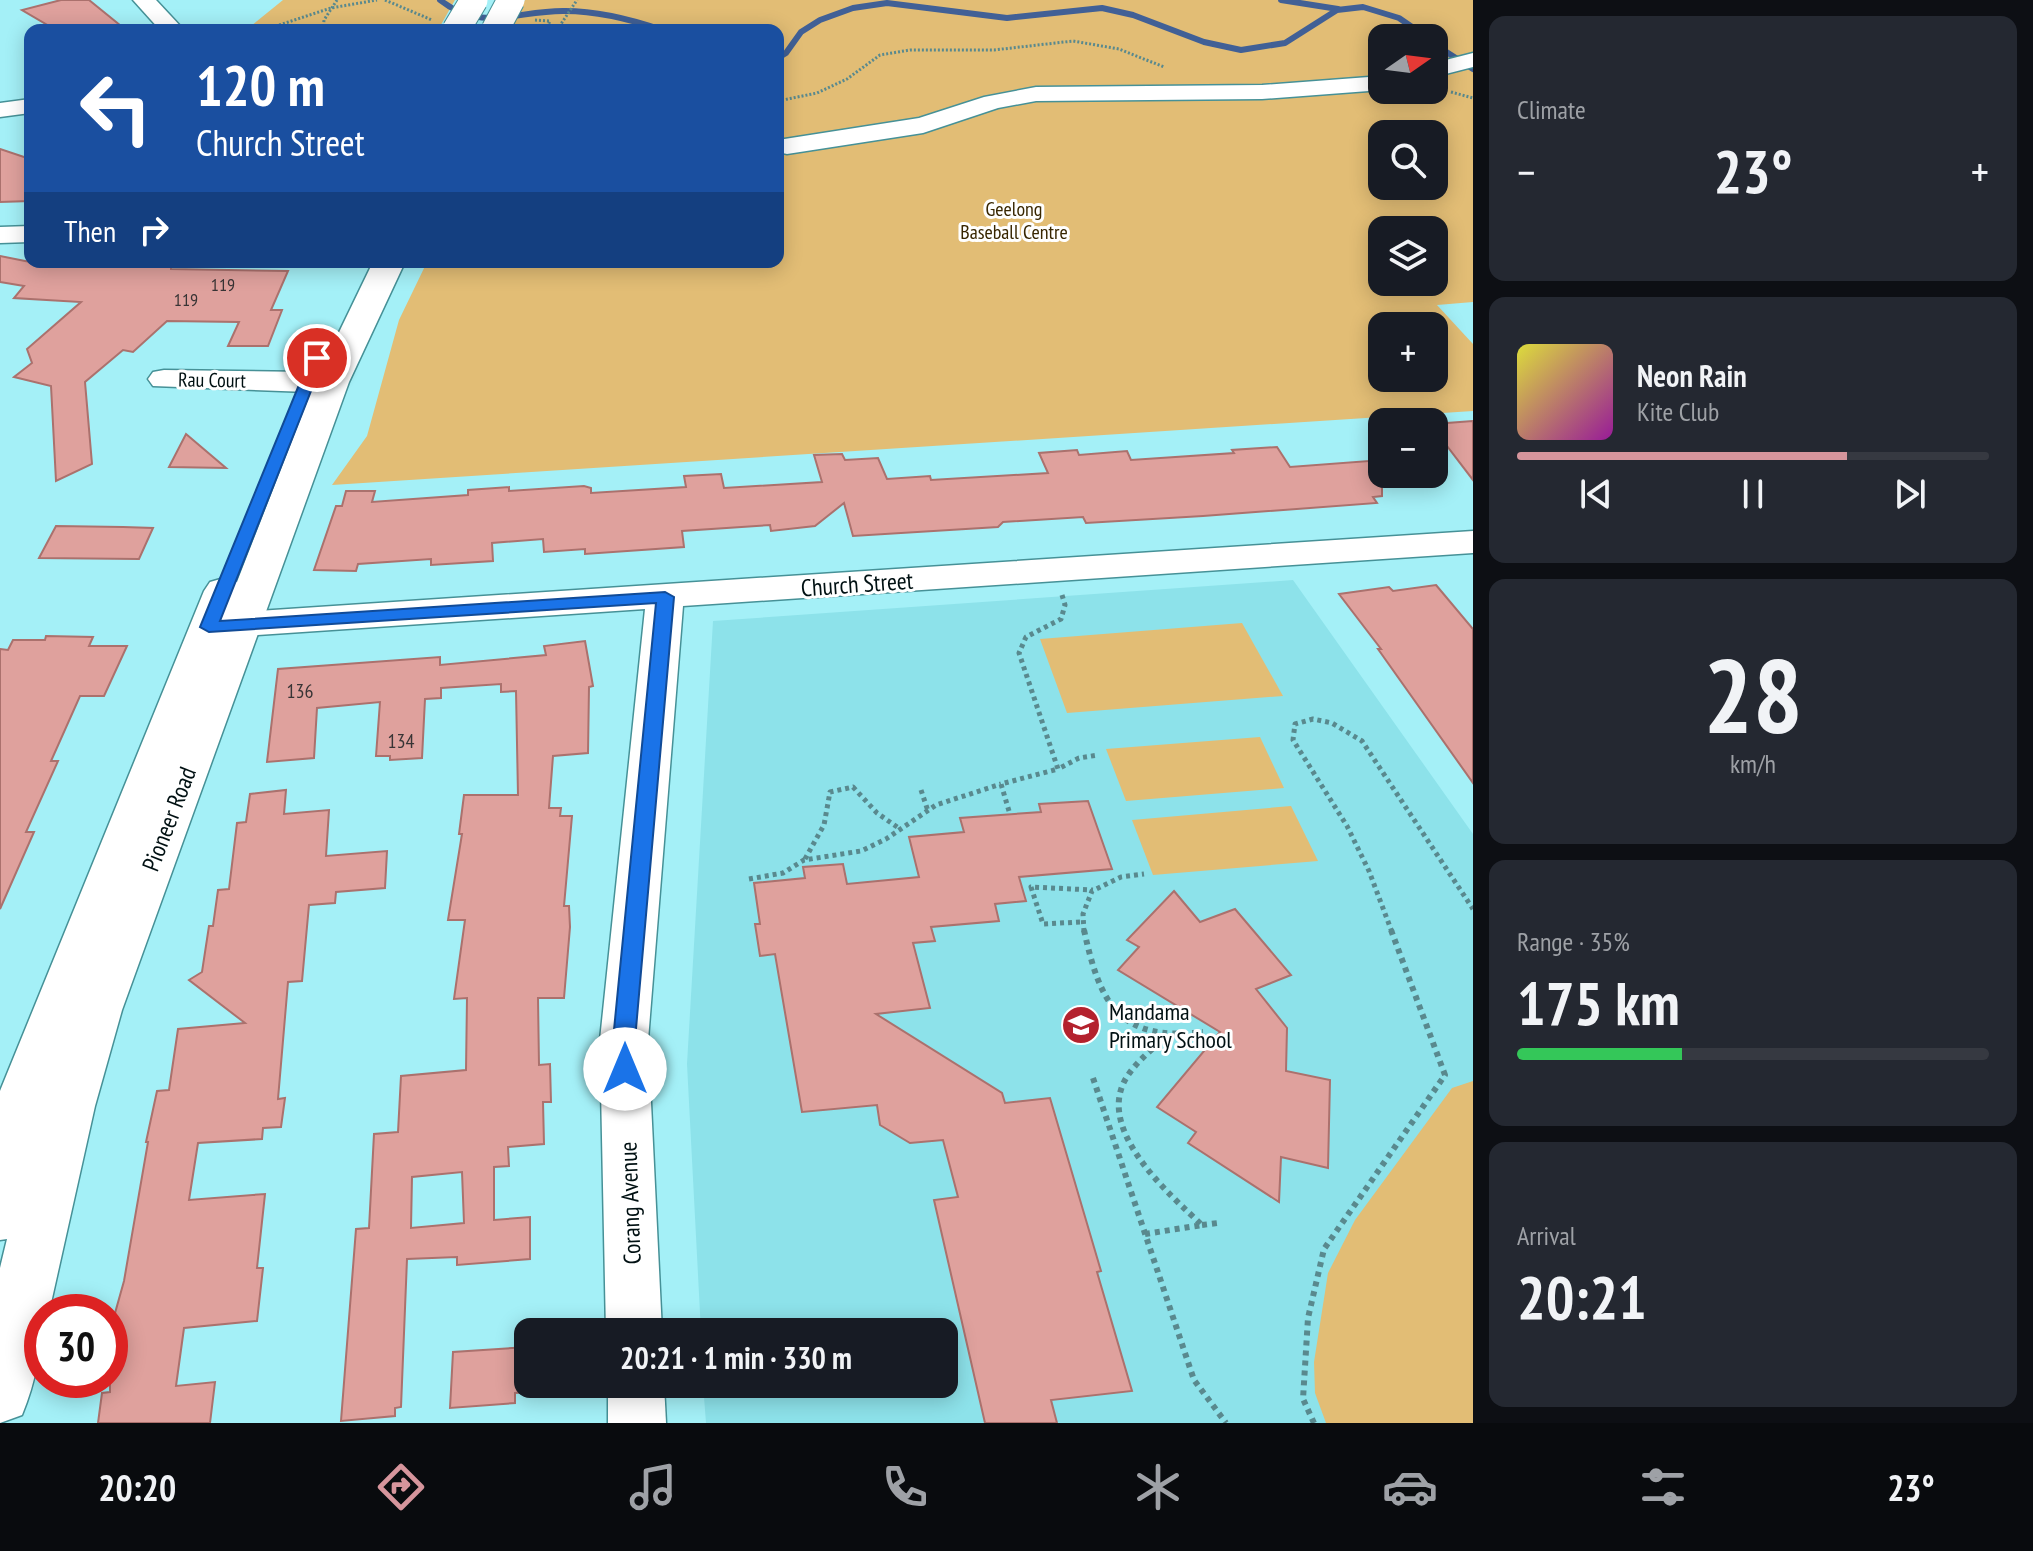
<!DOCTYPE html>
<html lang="en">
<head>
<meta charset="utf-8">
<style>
  body { margin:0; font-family:"PT Sans Narrow",sans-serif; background:#242831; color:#f1f3f6; height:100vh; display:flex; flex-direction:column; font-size:30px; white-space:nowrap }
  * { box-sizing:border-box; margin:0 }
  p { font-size:26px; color:#9ea1a6 }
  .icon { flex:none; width:44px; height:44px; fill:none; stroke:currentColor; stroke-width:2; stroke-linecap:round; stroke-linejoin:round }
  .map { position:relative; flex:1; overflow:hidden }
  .drawer { display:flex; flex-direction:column; gap:16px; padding:16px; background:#0d0f14; width:560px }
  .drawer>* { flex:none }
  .guide { position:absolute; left:24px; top:24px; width:760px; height:244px; border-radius:16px; box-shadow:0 4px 20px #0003; background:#1a4fa0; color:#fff; overflow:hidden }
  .needle { width:52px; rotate:76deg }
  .buttons { position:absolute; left:1368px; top:24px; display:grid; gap:16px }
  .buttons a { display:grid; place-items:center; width:80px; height:80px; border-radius:16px; background:#171b24; box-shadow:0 4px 20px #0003; font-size:40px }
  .speed { position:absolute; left:24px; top:1294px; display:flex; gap:16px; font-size:40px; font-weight:700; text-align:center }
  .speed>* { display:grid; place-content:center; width:104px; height:104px; border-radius:50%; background:#171b24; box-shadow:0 4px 20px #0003; line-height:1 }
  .speed .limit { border:12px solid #d22; background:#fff; color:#111 }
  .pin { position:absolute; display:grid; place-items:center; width:68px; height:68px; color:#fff; margin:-34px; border:4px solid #fff; border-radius:50%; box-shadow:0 2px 8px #0007 }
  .me { position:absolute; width:88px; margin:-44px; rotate:0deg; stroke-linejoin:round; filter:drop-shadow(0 0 6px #0008) }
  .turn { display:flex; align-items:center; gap:28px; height:168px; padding:0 40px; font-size:36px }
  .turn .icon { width:104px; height:104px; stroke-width:2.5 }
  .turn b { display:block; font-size:56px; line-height:68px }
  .then { display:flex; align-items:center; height:76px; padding:0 40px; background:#0003; gap:16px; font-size:30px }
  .big { font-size:60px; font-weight:800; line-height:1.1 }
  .drawer .tile { flex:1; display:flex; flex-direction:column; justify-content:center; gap:12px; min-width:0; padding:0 28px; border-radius:16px; background:#242831 }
  .drawer .dial { align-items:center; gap:0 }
  .dial b { font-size:104px; line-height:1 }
  .song { display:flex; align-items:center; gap:24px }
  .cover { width:96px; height:96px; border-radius:12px; background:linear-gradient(135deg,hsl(60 70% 55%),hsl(300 70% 35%)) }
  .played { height:8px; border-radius:4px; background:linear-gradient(90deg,#d6959c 70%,#363941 70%) }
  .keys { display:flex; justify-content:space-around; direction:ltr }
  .heat { display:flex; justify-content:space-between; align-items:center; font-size:44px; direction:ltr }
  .charge { height:12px; border-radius:6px; background:linear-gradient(90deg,#34c759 35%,#363941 0) }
  .trip { position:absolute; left:514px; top:1318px; width:444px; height:80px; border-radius:16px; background:#171b24; box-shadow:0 4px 20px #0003; font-weight:800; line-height:80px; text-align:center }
  .tabs { display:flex; height:128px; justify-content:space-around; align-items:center; background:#090b0e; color:#9ea1a6 }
  .tabs .icon { width:56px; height:56px }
  .tabs .current { color:#d6959c }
  .tabs b { font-size:36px; color:#f1f3f6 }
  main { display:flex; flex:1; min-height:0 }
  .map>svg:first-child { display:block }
  .built { fill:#8de2ea }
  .green { fill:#e2bd75; fill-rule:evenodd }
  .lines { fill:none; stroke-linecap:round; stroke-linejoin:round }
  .stream { stroke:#416096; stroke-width:6 }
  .building { fill:#dfa19d; stroke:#ab716d; stroke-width:2; fill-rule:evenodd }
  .minor-casing { stroke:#469197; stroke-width:3 }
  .major-casing { stroke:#469197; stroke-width:3 }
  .path-far2 { stroke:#59898e; stroke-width:3; stroke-dasharray:2 2; stroke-linecap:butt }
  .path-far1 { stroke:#59898e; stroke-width:5; stroke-dasharray:4 4; stroke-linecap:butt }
  .path { stroke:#59898e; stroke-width:6; stroke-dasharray:5 5; stroke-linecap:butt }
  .minor { fill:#fff; fill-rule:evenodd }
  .major { fill:#fff; fill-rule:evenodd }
  .major-bridge-casing { stroke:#469197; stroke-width:29; stroke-linecap:butt }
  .major-bridge { stroke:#fff; stroke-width:27 }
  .route { fill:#1a73e8; stroke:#114b97; stroke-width:2 }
  .labels { text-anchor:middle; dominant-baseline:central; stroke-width:6; stroke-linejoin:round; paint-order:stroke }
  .far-number-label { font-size:18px; fill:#383435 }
  .far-park-label { font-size:20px; fill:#382600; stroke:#fff }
  .far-street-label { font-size:20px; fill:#001012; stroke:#fff }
  .number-label { font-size:20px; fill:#383435 }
  .street-label { font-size:24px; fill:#001012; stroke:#fff }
  .poi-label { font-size:24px; fill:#001012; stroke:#fff; text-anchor:start }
</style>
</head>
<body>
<main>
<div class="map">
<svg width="1473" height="1423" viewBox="0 0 1473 1423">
  <rect width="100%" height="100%" fill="#a4f0f7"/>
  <polygon class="built" points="1293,580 1473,834 1473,1423 706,1423 703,1384 944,1384 944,1332 701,1332 687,1064 713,621"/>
  <g class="green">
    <polygon points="283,0 455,0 438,30 246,30"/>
    <path d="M525 0H1473V302L1437 305 1473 344V411L332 485 367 436 399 320 427 262H778V30H511L516 14ZM1382 38H1434V90H1382ZM1382 134H1434V186H1382ZM1382 230H1434V282H1382ZM1382 326H1434V378H1382Z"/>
    <polygon points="1242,623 1283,696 1067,713 1040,639"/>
    <polygon points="1260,737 1284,788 1126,801 1106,749"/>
    <polygon points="1291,806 1318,861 1153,875 1132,820"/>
    <polygon points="1473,1081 1473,1423 1326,1423 1315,1393 1314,1362 1328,1273 1355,1220 1452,1088"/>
  </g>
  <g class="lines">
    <g class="stream">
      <path d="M440 0C481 33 518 10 565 11 599 11 630 19 662 30"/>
      <polyline points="1281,0 1338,9"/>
      <polyline points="1434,44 1473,69"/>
      <polyline points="778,58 786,53 801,32 820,20 853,8 887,3 1007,18 1102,8 1133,15 1204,42 1241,50 1285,43 1337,10 1363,7 1399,18 1428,38"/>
    </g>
  </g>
  <g class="building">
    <polygon points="61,0 89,0 126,30 56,30 22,10"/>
    <polygon points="0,149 30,159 30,201 0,202"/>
    <polygon points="0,256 30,262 112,267 112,262 171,262 171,269 288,271 271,310 282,310 268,346 228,346 239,322 167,321 133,352 123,350 85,382 92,464 56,481 51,386 14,377 32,363 27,349 81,302 14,298 24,286 0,282"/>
    <polygon points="1473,421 1473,480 1434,429 1434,424"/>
    <polygon points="186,434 226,468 169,467"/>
    <polygon points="1277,447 1290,467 1382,460 1382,496 1373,497 1377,503 1203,516 1086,523 1083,517 1003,522 998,527 853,536 844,503 815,526 771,531 770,525 682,531 684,547 585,554 585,549 544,552 543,539 492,543 493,561 431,565 431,559 358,564 356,571 314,570 336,506 342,506 346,491 375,491 372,502 468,495 468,490 509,487 509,491 584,486 591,488 591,493 686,487 684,476 721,474 724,488 822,482 814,455 842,454 845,460 878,458 887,479 930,476 931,480 1048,473 1039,453 1077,450 1079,455 1127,451 1131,460 1234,453 1232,450"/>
    <polygon points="56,526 123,527 153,528 139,559 39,558"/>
    <polygon points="1436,585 1473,629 1473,783 1378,649 1381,649 1339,594 1389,587 1393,591"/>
    <polygon points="46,636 93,637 89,646 127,646 104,696 80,696 51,761 58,761 26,832 34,832 0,909 0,649 8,650 13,640 45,640"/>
    <path d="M585 641 593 686 589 687 588 753 553 756 549 808H561L560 816H572L564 906H569L570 927 564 998H538L539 1065 550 1064 551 1102H543L544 1144 508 1147 509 1166 494 1167V1220L530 1217V1259L457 1265V1257L407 1259 401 1407 395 1408V1416L341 1421 356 1229 369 1228 374 1134 398 1132 401 1076 466 1070 467 998 454 999 465 920H448L462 834H459L464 795H518L516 691 501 692V684L441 688V698L425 699 422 758 390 760V756H376L380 702 317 708 314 758 267 762 278 669 440 657V665L546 655 544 646ZM462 1172 464 1223 411 1228 412 1177Z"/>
    <polygon points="286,790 284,814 329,810 326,856 387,851 385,888 336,892 335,903 309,905 302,981 288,982 278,1099 285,1098 281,1127 263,1128 262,1139 198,1143 189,1200 265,1194 257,1268 263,1268 257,1321 184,1328 176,1386 215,1382 210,1423 98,1423 102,1393 110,1392 110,1331 124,1281 148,1142 146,1142 157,1091 169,1090 178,1029 245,1023 189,980 202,972 209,926 213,926 218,890 229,889 237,823 246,822 250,794"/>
    <polygon points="1088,801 1112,869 1019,877 1026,901 995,904 999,921 931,927 935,941 913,943 930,1008 876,1014 1002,1093 1005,1103 1050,1098 1101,1271 1097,1272 1132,1391 1051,1400 1057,1423 985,1423 934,1200 958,1197 943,1140 910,1143 880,1125 877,1105 802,1112 775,954 760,956 755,924 760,924 754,883 805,878 803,867 843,864 847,884 919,877 909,837 964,832 960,818 1041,812 1039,804"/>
    <polygon points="1174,891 1200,922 1235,909 1291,975 1256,989 1287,1028 1286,1071 1330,1080 1328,1168 1281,1157 1279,1202 1188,1143 1196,1132 1157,1107 1220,1032 1118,970 1139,947 1127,940"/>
    <polygon points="528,1347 528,1392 515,1393 515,1403 450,1408 453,1352"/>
  </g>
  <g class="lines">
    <defs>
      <g id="minor">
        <polygon points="133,0 156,0 184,30 160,30"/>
        <polygon points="1473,53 1473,67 1434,77 1434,63"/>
        <polygon points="1382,76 1382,90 1262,99 1036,101 998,108 923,133 787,154 778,152 778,140 919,118 984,97 1036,87 1262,85"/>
        <polygon points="30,99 30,113 0,117 0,103"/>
        <polygon points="30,226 30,242 0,243 0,227"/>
        <polygon points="164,370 308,372 319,375 324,382 319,389 308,392 153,386 148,379 153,372"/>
        <polygon points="1473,531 1473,553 683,606 648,1040 662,1332 606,1332 600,1040 645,609 241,636 228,633 222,624 228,615 241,612"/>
        <polygon points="608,1384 664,1384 666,1423 608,1423"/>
      </g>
      <path id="major" d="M373 262H405L349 382 122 1010 95 1106 49 1312H42C42 1348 36 1381 22 1415L0 1423V1268L7 1239 0 1240V1091L204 591 210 582 224 578 237 582 315 382Z"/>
    </defs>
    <use href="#minor" class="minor-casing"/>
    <use href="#major" class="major-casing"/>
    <g class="path-far2">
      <polyline points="385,0 432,20"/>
      <polyline points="535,20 550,21 546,30"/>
      <polyline points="264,30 331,8 377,0"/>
      <polyline points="323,30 324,20 337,0"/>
      <polyline points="557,30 577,0"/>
      <polyline points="1451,92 1473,98"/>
      <polyline points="778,101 817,93 847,79 880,55 910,50 994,50 1073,41 1119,49 1164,67"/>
    </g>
    <g class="path-far1">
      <polyline points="1062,595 1065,605 1061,619 1026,637 1019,653 1058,769 1079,758 1098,755"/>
      <polyline points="921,790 928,811"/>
      <polyline points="1009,811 1001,784 1058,769"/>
      <polyline points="805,859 824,825 830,792 853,787 877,813 900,829"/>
      <polyline points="749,879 783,873 804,860 861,851 886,839 936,805 1001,784"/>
      <polyline points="1080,922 1043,924 1031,887 1093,890"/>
      <polyline points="1084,932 1083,914 1092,891 1121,877 1144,874"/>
      <polyline points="1392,932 1369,871 1347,826 1293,740 1295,724 1313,719 1332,723 1362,741 1473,909"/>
    </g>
    <g class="path">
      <path d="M1084 930C1100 1004 1119 1042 1203 1032"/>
      <polyline points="1093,1078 1194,1380 1226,1423"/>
      <polyline points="1202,1225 1218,1223"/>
      <path d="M1145 1234 1202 1225C1169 1194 1099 1133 1124 1082 1133 1064 1152 1050 1166 1036"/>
      <polyline points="1314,1423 1303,1399 1308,1318 1324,1249 1445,1075 1391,930"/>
    </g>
    <use href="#minor" class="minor"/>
    <use href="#major" class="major"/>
    <defs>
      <g id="major-bridge">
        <polyline points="456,30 474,0"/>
        <polyline points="495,30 511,0"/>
      </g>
    </defs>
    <use href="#major-bridge" class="major-bridge-casing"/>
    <use href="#major-bridge" class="major-bridge"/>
  </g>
  <polygon class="route" points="317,353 324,358 220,621 665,592 674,597 635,1040 636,1069 633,1076 625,1078 617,1076 614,1069 613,1040 656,603 209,632 200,627 310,358"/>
  <defs>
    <symbol id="school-disc" viewBox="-11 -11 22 22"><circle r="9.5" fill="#b4222e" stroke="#fff"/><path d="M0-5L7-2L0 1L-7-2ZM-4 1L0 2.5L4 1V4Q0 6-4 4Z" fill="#fff"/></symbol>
  </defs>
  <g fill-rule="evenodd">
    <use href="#school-disc" x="1059" y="1003" width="44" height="44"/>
  </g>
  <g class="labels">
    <g class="far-number-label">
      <text x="223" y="284">119</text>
      <text x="186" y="299">119</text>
    </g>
    <g class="far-park-label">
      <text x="1014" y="209">Geelong<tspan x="1014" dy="23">Baseball Centre</tspan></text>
    </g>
    <g class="far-street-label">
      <text transform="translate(212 380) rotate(1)">Rau Court</text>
    </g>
    <g class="number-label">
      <text x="300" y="691">136</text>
      <text x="401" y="741">134</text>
    </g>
    <g class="street-label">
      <text transform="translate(857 584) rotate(-4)">Church Street</text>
      <text transform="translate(169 819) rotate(-69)">Pioneer Road</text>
      <text transform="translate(630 1203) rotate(-92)">Corang Avenue</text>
    </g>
    <g class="poi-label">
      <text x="1109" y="1011">Mandama<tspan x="1109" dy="28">Primary School</tspan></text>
    </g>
  </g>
</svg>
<div class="buttons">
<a><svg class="needle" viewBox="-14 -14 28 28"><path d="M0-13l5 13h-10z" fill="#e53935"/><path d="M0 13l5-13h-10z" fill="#9ea1a6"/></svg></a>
<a><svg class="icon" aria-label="search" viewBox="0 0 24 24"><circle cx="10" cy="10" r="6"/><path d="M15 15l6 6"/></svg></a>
<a><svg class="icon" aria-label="layers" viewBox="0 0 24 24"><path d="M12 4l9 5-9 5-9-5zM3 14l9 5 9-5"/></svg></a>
<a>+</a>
<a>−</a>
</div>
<div class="speed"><div class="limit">30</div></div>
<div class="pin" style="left:317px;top:358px;background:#d93025"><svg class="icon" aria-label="arrive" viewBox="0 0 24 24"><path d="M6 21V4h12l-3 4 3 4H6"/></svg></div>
<svg class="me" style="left:625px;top:1069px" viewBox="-20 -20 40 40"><circle r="19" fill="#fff"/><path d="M0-13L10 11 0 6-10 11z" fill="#1a73e8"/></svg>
<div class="trip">20:21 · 1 min · 330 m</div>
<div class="guide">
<div class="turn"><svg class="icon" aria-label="left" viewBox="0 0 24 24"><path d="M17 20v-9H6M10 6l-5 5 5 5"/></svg><div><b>120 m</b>Church Street</div></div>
<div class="then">Then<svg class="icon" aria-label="right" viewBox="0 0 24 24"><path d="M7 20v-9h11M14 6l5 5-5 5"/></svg></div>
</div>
</div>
<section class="drawer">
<div class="tile"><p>Climate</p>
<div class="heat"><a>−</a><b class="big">23°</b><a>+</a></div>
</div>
<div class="tile">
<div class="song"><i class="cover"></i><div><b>Neon Rain</b><p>Kite Club</p></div></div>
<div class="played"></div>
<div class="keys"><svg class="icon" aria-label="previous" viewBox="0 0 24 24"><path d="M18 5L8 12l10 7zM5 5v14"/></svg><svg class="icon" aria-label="pause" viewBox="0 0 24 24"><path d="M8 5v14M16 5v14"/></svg><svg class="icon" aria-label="next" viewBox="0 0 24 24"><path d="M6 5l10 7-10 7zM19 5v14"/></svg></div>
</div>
<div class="tile dial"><b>28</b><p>km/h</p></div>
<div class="tile"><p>Range · 35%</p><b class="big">175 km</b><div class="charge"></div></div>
<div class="tile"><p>Arrival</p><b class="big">20:21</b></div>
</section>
</main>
<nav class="tabs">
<b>20:20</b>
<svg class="icon current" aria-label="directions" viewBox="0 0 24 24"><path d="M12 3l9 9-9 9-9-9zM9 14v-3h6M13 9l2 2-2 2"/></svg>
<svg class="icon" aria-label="music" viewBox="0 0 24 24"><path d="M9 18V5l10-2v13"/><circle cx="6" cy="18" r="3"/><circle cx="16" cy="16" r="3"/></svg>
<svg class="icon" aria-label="phone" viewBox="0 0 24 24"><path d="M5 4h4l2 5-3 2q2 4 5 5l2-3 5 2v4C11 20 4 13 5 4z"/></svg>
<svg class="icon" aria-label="climate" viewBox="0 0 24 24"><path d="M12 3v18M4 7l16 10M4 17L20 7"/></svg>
<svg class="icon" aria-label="car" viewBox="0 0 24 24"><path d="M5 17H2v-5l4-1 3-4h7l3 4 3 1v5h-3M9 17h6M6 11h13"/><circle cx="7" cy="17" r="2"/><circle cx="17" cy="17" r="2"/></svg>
<svg class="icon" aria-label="filters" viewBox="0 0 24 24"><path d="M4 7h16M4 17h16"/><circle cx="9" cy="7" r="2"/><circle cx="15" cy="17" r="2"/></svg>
<b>23°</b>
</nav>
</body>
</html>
